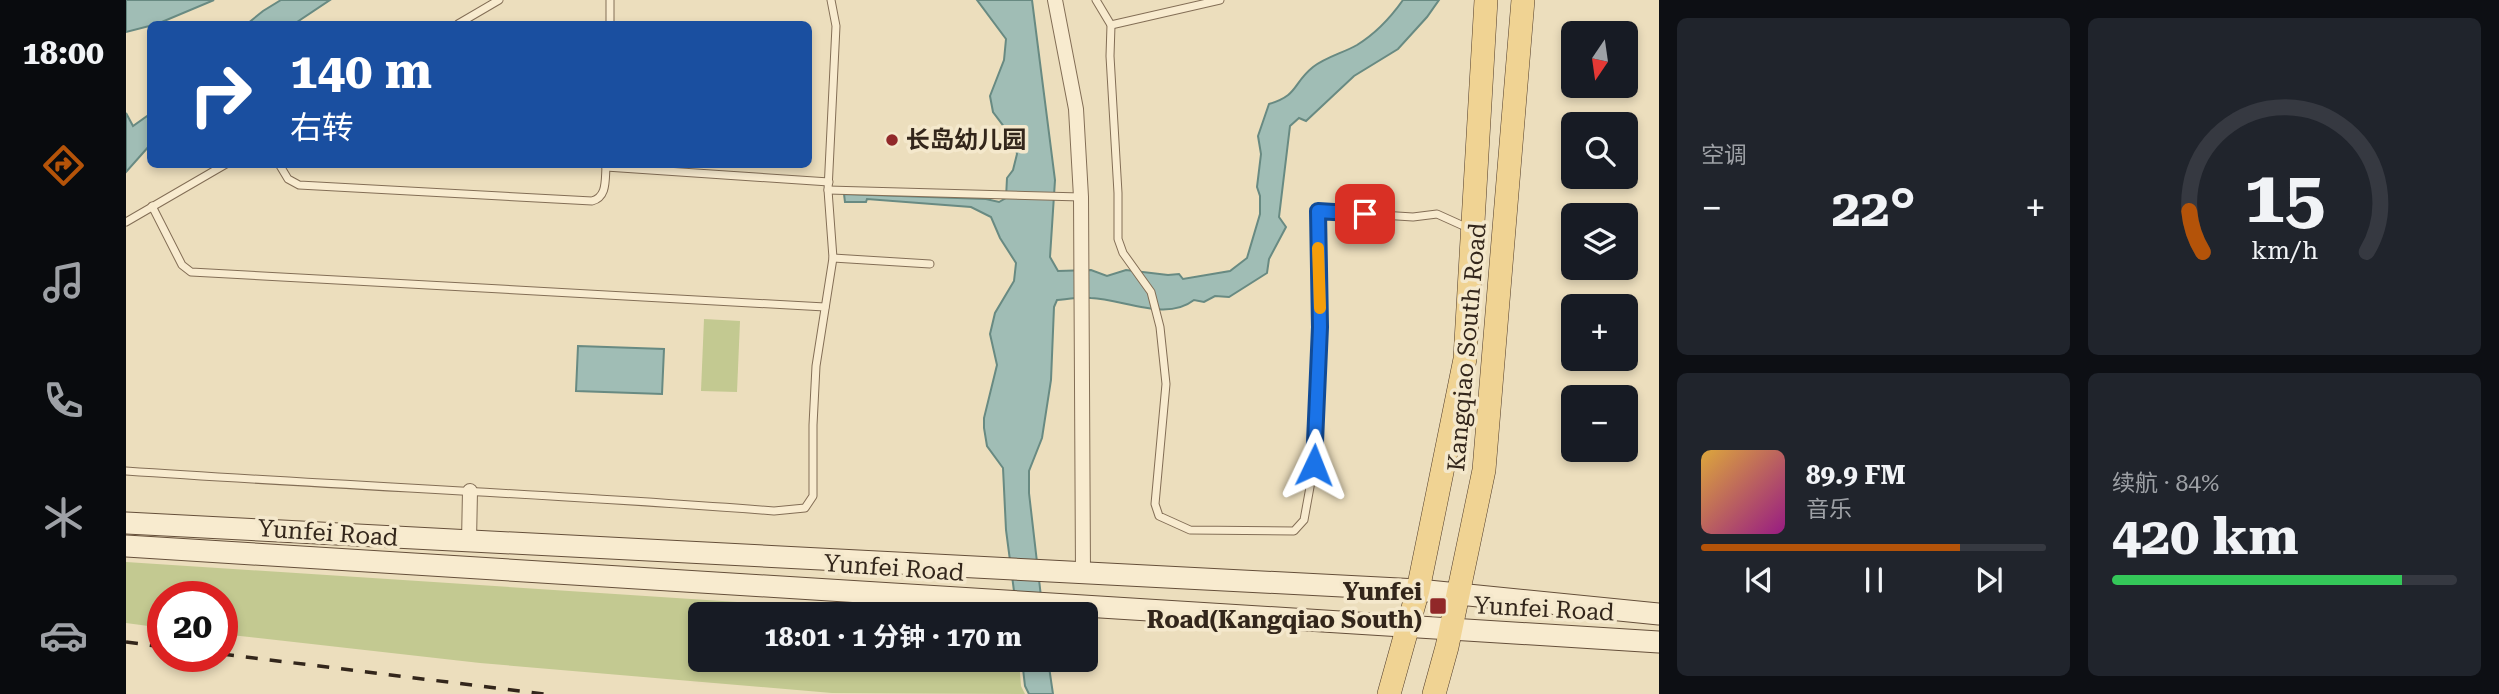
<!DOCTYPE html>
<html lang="zh">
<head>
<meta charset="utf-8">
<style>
  body { margin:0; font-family:"Roboto Serif","Noto Sans SC",serif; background:#20242c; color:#f1f3f6; height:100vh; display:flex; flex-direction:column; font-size:26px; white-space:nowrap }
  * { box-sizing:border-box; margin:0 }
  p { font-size:23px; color:#9ea1a6 }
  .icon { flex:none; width:38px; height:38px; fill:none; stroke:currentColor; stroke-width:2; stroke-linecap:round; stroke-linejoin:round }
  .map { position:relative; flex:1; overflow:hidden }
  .panel { display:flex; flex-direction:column; gap:18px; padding:18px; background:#0d0f14; width:840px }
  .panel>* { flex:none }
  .hud { position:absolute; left:21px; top:21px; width:665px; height:147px; border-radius:10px; box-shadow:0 4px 10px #0003; background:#1a4fa0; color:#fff; overflow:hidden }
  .needle { width:46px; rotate:193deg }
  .controls { position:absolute; left:1435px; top:21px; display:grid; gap:14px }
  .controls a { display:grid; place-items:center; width:77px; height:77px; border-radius:10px; background:#171b24; box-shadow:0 4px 10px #0003; font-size:35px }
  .speed { position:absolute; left:21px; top:581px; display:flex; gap:14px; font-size:35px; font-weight:700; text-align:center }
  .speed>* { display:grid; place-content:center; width:91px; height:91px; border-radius:50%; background:#171b24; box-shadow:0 4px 10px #0003; line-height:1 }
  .speed .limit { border:10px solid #d22; background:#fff; color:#111 }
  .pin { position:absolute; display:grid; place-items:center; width:60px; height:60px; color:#fff; margin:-30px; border-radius:14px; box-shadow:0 4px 10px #0006 }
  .me { position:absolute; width:77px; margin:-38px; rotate:2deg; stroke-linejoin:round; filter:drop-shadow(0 0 5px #0008) }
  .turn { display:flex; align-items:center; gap:24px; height:147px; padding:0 28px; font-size:32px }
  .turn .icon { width:91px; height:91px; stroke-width:2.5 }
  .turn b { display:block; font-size:49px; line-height:60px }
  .big { font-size:52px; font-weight:700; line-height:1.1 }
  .panel .card { flex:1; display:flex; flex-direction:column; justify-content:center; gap:10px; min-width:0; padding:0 24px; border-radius:10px; background:#20242c }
  .panel .dial { align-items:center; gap:0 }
  .dial svg { height:182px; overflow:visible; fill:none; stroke:#363941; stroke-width:7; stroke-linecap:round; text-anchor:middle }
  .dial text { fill:#f1f3f6; stroke:none }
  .song { display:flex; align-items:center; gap:21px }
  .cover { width:84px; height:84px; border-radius:10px; background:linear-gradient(135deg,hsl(40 70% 55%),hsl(310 70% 35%)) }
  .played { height:7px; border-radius:4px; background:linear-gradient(90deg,#b45309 75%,#363941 75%) }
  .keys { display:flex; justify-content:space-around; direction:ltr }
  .heat { display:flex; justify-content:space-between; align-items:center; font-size:38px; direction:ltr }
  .charge { height:10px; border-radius:5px; background:linear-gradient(90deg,#34c759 84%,#363941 0) }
  .panel .tiles { flex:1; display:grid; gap:18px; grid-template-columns:repeat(2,1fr) }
  .trip { position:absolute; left:562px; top:602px; width:410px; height:70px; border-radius:10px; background:#171b24; box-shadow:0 4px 10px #0003; font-weight:700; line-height:70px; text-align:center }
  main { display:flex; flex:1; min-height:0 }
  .dock { display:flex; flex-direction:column; width:126px; justify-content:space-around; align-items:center; background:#090b0e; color:#9ea1a6 }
  .dock .icon { width:49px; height:49px }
  .dock .active { color:#b45309 }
  .dock b { font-size:32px; color:#f1f3f6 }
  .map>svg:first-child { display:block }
  .green { fill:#c3c991 }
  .water { fill:#a0bdb5; stroke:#688a82; stroke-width:2 }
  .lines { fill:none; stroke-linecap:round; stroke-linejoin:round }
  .service-casing { stroke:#836e56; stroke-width:9 }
  .minor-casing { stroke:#836e56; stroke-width:16 }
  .secondary-casing { stroke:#654f3a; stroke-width:23 }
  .primary-casing { stroke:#513c2b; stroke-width:24 }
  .service { stroke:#f8ebcf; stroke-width:7 }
  .minor { stroke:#f8ebcf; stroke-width:14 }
  .secondary { stroke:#f8ebcf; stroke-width:21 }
  .primary { stroke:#f0d393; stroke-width:23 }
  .rail { stroke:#33261b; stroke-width:3.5; stroke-dasharray:12 12; stroke-linecap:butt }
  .route-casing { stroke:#114b97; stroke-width:18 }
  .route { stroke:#1a73e8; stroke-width:12 }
  .slow { stroke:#f59e0b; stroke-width:12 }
  .poi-dot { fill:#912829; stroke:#f4e8cc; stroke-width:2.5 }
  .labels { text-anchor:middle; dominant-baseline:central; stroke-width:7; stroke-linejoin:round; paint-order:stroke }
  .poi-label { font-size:24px; font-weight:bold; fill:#33261b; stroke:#f4e8cc; text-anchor:start }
  .street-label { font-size:24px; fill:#33261b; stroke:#f4e8cc }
</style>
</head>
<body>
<main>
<nav class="dock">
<b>18:00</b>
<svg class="icon active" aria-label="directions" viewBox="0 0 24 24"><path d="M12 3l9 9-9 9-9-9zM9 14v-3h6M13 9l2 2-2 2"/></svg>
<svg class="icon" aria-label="music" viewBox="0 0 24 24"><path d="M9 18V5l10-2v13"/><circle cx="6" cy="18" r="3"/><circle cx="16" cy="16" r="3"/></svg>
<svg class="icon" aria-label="phone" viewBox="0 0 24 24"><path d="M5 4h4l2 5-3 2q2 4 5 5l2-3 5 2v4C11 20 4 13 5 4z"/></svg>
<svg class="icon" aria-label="climate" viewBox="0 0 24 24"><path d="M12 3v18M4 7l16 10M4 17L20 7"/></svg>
<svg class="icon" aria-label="car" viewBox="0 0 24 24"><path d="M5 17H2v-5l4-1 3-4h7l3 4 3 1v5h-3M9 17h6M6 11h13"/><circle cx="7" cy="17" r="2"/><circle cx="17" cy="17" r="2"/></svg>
</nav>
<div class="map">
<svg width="1533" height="694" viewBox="0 0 1533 694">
  <rect width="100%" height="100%" fill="#ecdebd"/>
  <g class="green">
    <polygon points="578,319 614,321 611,392 575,391"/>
    <polygon points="0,562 643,604 721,614 574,614 574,660 893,660 895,686 899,694 706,693 354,663 96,634 96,597 37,597 37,628 0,623"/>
  </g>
  <g class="water">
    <polygon points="0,0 88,0 31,24 0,32"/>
    <polygon points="155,0 204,0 168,24 121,24 137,11"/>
    <path d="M851 0H906L929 180 924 257 932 271 965 270 981 276 1000 270 1042 275 1053 274 1057 279 1104 271 1121 258 1134 214V196L1131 187 1135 154 1132 136 1143 104C1173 95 1166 84 1187 67 1200 57 1217 53 1231 45 1249 34 1265 17 1277 0H1313L1301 17 1272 49 1228 76 1180 121 1173 118 1164 126 1153 217 1160 227 1143 259 1141 273 1103 297 1089 296 1078 302 1068 300C1040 322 997 299 965 298 953 297 942 299 931 300L928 307 925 380 916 438 903 471V493L917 614H891L880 530 877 468 861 446 858 428V418L871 365 864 334 869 313 888 281 890 263 874 238 865 217 845 207 741 199 740 202H719L718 194 860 199 873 202 880 198 881 178 887 170 891 154 888 140 867 112 864 96 878 60 880 39Z"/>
    <polygon points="0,113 7,126 24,114 24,145 0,172"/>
    <polygon points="452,346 538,349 536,394 450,391"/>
    <polygon points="896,660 922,660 927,694 903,694 899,686"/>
  </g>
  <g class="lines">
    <defs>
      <g id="service">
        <polyline points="970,0 985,25 984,56 992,193 992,239 997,253 1025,292 1034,327 1040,384 1029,504 1033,516 1064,530 1168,531 1178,520 1188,465 1194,327 1192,211 1287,217 1311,214 1342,228"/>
        <polyline points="332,24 373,0"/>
        <polyline points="484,24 484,0"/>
        <polyline points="985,25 1094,0"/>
        <path d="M153 164 162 179 173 185 466 201C481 197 479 181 480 167"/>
        <polyline points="480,164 480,167 703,182"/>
        <polyline points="702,190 955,197"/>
        <polyline points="26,206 56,265 65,272 699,307"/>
        <polyline points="0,222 100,164"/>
        <polyline points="707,258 804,264"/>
        <path d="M0 471C216 486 433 494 648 511L679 508 687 496V425L690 366 707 258 702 190 710 26 705 0"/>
      </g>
      <g id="minor">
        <polyline points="929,0 950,109 955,197 957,573"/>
        <polyline points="343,541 344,491"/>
      </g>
      <g id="secondary">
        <polyline points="0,523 1292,590 1533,614"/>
        <polyline points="0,546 1533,642"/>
      </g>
      <g id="primary">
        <polyline points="1263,694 1292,590 1339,359 1360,0"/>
        <polyline points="1308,694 1321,647 1358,470 1397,0"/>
      </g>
    </defs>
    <use href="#service" class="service-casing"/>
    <use href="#minor" class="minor-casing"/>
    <use href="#secondary" class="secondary-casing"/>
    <use href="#primary" class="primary-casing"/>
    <use href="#service" class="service"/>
    <use href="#minor" class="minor"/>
    <use href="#secondary" class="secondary"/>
    <use href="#primary" class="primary"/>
    <g class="rail">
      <polyline points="0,642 37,647"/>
      <polyline points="96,654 418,694"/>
    </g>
  </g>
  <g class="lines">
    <defs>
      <polyline id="route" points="1188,465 1194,327 1192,211 1239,214"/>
    </defs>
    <use href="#route" class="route-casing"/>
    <use href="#route" class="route"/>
    <polyline class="slow" points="1192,248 1194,308"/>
  </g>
  <g class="poi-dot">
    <circle cx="766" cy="140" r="7"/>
    <rect x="1303" y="597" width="18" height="18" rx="3.5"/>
  </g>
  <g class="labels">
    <g class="poi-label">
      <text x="780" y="140">长岛幼儿园</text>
      <text x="1296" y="592" text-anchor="end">Yunfei<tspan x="1296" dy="28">Road(Kangqiao South)</tspan></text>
    </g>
    <g class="street-label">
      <text transform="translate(1341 347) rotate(-85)">Kangqiao South Road</text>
      <text transform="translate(202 533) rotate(4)">Yunfei Road</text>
      <text transform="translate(768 568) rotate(4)">Yunfei Road</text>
      <text transform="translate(1418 609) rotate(3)">Yunfei Road</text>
    </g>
  </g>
</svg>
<div class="controls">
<a><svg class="needle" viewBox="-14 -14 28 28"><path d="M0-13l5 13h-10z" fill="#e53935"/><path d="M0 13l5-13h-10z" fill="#9ea1a6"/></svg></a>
<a><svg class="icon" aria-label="search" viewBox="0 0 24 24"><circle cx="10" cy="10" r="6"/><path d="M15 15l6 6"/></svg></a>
<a><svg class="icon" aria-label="layers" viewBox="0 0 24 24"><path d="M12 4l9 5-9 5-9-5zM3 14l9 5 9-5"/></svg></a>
<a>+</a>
<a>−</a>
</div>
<div class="speed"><div class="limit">20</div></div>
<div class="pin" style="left:1239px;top:214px;background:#d93025"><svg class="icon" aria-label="arrive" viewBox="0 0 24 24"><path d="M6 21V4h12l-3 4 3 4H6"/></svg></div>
<svg class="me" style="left:1188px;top:465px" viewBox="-20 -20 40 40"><path d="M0-17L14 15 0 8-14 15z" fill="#1a73e8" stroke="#fff" stroke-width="4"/></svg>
<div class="trip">18:01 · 1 分钟 · 170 m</div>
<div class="hud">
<div class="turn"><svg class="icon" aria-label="right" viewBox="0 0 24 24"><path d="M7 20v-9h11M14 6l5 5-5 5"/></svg><div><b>140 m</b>右转</div></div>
</div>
</div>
<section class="panel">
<div class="tiles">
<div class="card"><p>空调</p>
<div class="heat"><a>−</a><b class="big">22°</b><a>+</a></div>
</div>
<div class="card dial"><svg viewBox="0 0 100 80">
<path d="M14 69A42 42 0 1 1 86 69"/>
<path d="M14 69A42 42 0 0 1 8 51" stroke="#b45309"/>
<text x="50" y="56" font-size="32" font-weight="700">15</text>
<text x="50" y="72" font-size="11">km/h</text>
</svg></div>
<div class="card">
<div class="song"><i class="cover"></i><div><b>89.9 FM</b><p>音乐</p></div></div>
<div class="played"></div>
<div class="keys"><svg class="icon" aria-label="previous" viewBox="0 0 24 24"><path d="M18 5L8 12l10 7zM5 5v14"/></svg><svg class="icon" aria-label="pause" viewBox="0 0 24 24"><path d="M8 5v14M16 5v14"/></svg><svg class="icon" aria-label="next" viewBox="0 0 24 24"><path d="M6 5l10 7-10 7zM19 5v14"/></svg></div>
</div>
<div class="card"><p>续航 · 84%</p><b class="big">420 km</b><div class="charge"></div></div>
</div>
</section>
</main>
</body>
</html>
